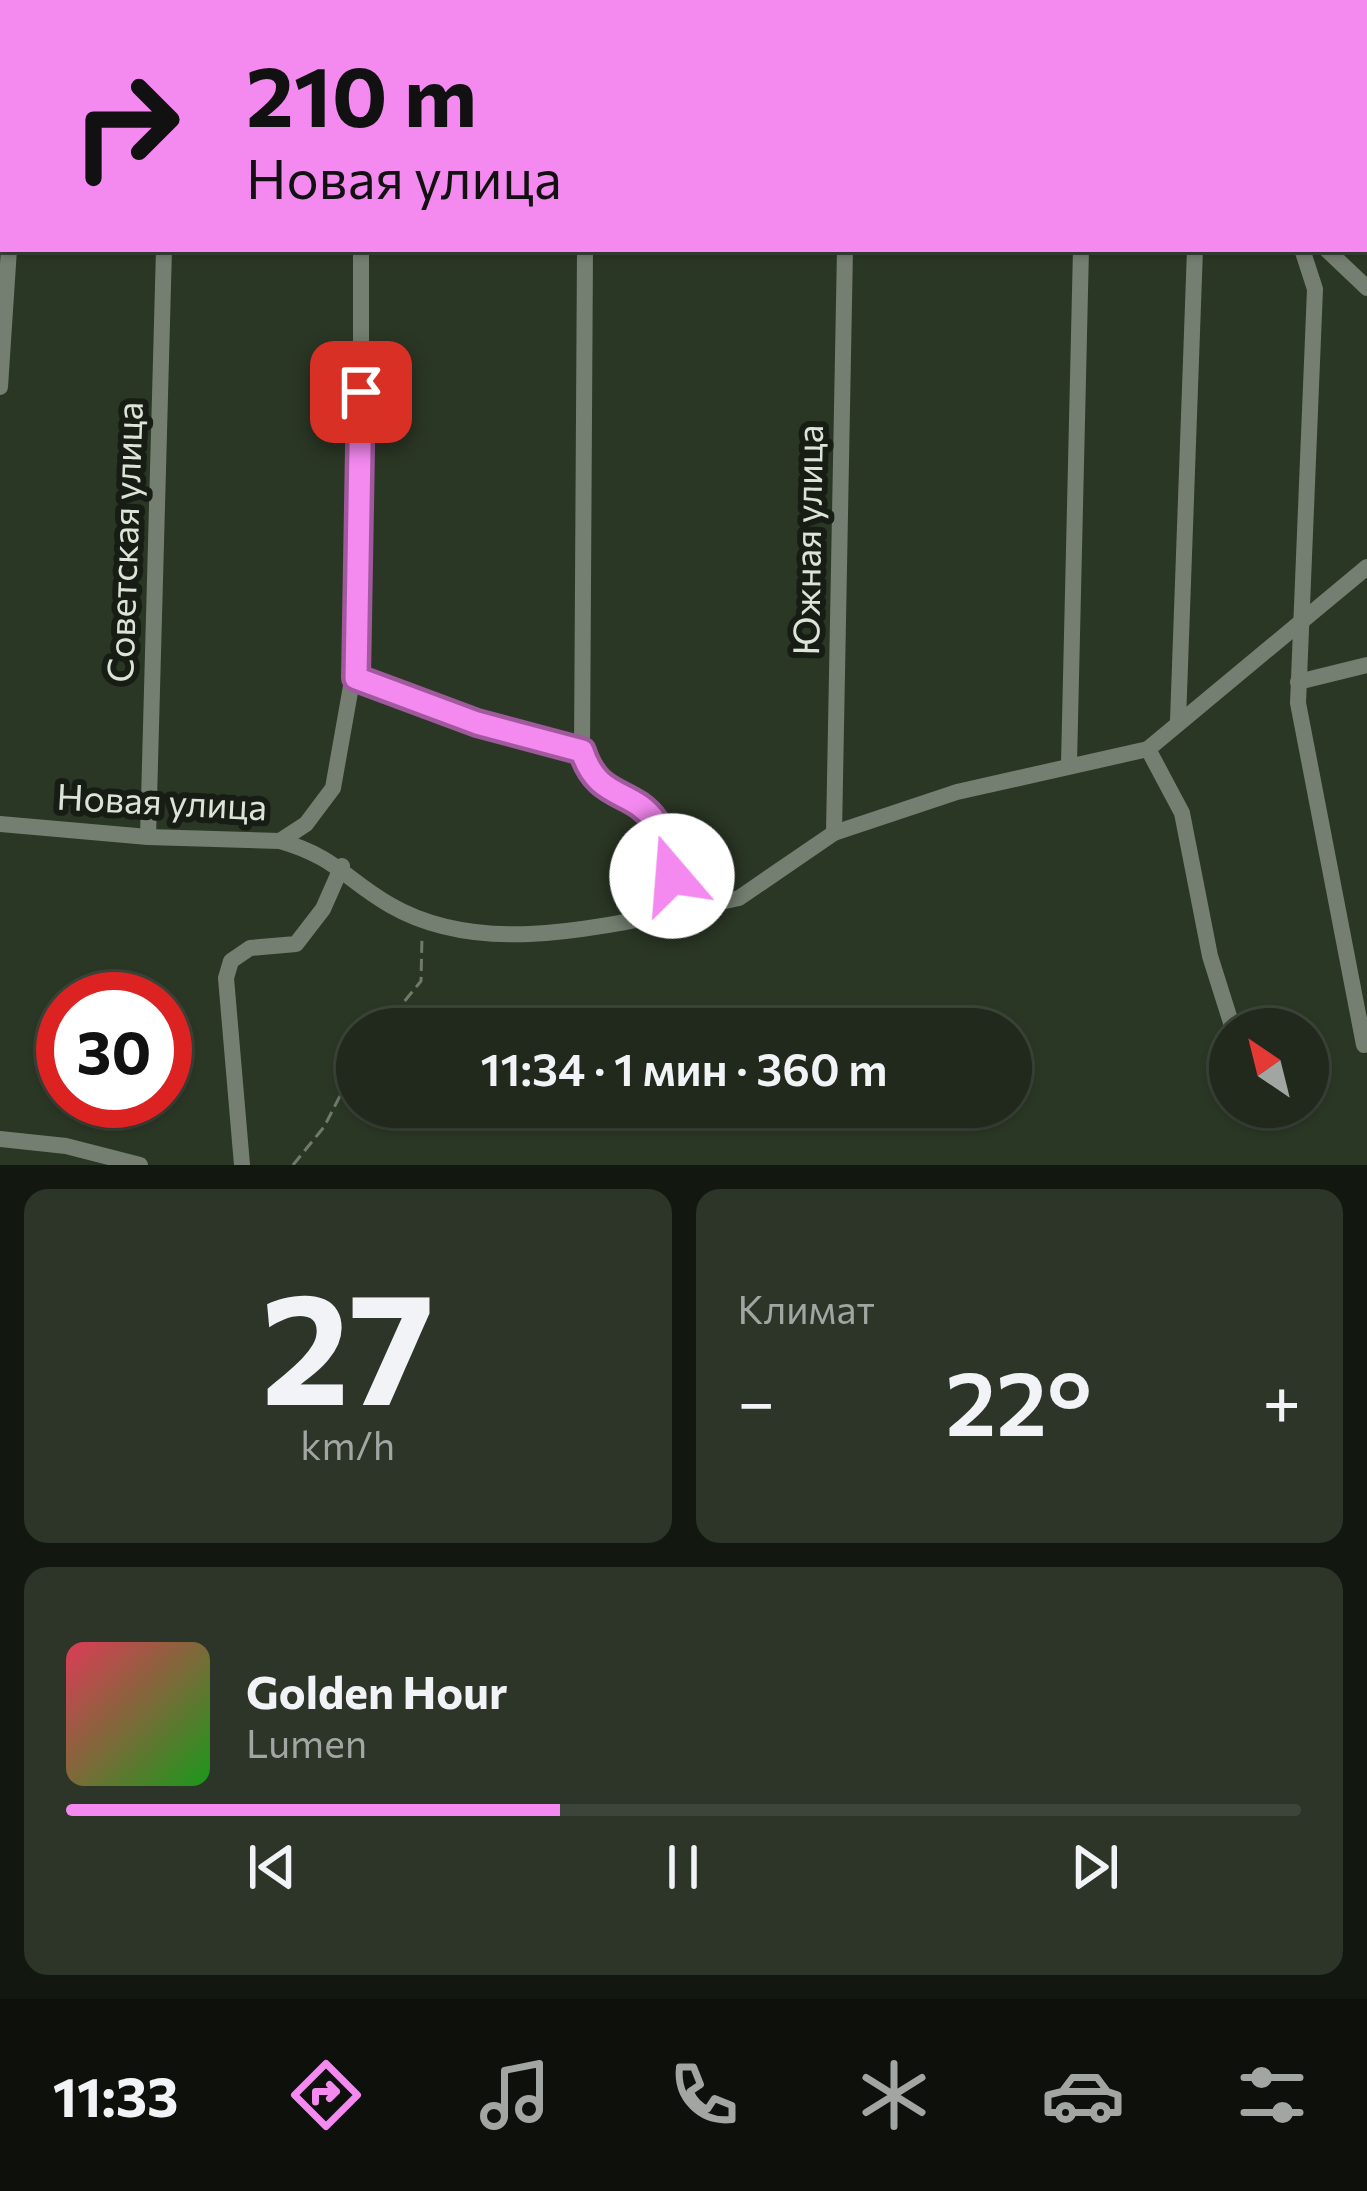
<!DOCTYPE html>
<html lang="ru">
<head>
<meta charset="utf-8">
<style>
  body { margin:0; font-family:Commissioner,sans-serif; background:#2d3529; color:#f1f3f6; height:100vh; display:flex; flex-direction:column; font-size:45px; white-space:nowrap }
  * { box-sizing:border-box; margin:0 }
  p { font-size:39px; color:#a2a6a3 }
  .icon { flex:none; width:66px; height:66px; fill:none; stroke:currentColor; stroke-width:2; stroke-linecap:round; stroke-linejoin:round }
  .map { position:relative; height:1165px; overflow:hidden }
  .panel { display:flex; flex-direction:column; gap:24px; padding:24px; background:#12170f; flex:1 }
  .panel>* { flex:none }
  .top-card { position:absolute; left:0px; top:0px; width:1368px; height:252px; box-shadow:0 3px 9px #0004,0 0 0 3px #3d453b; background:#f489f0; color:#111; overflow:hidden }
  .needle { width:78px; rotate:325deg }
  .buttons { position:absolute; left:1209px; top:1008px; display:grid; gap:24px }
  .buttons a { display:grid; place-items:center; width:120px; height:120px; border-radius:50%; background:#20291c; box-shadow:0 3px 9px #0004,0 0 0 3px #3d453b; font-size:60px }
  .speed { position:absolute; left:36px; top:972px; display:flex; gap:24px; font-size:60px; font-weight:700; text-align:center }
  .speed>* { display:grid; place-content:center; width:156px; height:156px; border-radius:50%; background:#20291c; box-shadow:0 3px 9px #0004,0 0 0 3px #3d453b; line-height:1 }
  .speed .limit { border:18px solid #d22; background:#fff; color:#111 }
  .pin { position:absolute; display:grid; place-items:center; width:102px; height:102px; color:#fff; margin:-51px; border-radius:24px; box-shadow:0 6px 18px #0006 }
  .me { position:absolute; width:132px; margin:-66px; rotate:342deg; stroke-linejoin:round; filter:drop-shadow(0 0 9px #0008) }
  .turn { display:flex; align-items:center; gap:42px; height:252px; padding:0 48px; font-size:54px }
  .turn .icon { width:156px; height:156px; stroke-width:2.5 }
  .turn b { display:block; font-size:84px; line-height:102px }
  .big { font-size:90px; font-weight:600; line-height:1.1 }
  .panel .widget { flex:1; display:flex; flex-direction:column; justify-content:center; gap:18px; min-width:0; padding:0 42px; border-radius:24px; background:#2d3529 }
  .panel .dial { align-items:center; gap:0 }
  .dial b { font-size:156px; line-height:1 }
  .song { display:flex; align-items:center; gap:36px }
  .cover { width:144px; height:144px; border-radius:18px; background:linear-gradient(135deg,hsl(350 70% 55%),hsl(120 70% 35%)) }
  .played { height:12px; border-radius:6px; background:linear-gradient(90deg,#f489f0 40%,#3d453b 40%) }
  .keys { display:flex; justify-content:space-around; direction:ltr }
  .heat { display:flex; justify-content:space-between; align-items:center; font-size:66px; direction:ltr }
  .panel .tiles { flex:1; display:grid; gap:24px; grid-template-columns:1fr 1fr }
  .widget:last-child { grid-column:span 2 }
  .trip { position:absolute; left:336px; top:1008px; width:696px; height:120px; border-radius:60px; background:#20291c; box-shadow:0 3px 9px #0004,0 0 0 3px #3d453b; font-weight:600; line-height:120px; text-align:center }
  .tab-bar { display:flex; height:192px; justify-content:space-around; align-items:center; background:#0d100b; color:#a2a6a3 }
  .tab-bar .icon { width:84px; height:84px }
  .tab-bar .selected { color:#f489f0 }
  .tab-bar b { font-size:54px; color:#f1f3f6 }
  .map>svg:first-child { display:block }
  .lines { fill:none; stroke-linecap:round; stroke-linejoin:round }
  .path { stroke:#6f7a6a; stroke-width:3; stroke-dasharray:12 6; stroke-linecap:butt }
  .minor { stroke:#757f71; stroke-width:16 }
  .route-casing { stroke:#9f599c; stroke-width:30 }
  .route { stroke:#f489f0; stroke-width:21 }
  .labels { text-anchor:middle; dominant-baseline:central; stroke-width:12; stroke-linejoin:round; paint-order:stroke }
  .street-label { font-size:36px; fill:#dce4d8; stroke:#171d14 }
</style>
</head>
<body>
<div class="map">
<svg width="1367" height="1165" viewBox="0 0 1367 1165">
  <rect width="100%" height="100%" fill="#2b3725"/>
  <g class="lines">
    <g class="path">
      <polyline points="382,1029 421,981 422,936"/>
      <polyline points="293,1165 324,1127 357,1063"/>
    </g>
    <g class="minor">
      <polyline points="361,0 361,3"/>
      <polyline points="726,0 903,0"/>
      <polyline points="959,0 977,3"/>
      <polyline points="25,3 25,0"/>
      <polyline points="171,3 171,0"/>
      <polyline points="586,3 586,0"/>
      <polyline points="1108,3 1108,0"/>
      <polyline points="1265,3 1265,0"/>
      <polyline points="1326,3 1329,0"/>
      <path d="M585 249 582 751C598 801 630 787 654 820 672 844 673 883 679 911L739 898 834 833 957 792 1148 749 1367 567"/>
      <polyline points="1302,249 1315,289 1298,703 1364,1045"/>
      <polyline points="1326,249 1367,288"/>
      <polyline points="0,387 9,249"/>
      <polyline points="356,678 477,723 582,751"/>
      <polyline points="1298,682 1367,665"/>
      <polyline points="1178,721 1195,249"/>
      <polyline points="1148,749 1182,813 1210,956 1233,1029"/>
      <polyline points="1069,764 1081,249"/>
      <polyline points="0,824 148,837 280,841 306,824 333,788 361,630 361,249"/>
      <polyline points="834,833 845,249"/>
      <polyline points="148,837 164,249"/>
      <path d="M280 841C336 857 345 879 390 905 476 955 588 930 679 911"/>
      <polyline points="0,1139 66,1146 140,1165"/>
      <polyline points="242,1165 226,978 231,961 250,948 296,944 323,909 342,866"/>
    </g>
  </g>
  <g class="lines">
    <defs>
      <path id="route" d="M361 392 356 678 477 723 582 751C598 801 632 788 655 821 666 838 668 857 672 876"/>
    </defs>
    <use href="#route" class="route-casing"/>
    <use href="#route" class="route"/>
  </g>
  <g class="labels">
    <g class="street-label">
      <text transform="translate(806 540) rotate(-89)">Южная улица</text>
      <text transform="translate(123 542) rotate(-88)">Советская улица</text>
      <text transform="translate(162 800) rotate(3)">Новая улица</text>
    </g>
  </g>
</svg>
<div class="buttons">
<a><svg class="needle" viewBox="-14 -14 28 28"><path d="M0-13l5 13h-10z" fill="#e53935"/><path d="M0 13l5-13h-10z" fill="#a2a6a3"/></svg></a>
</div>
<div class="speed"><div class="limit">30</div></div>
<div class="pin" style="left:361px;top:392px;background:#d93025"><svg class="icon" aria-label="arrive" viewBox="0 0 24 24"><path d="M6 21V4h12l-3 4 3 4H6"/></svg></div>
<svg class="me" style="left:672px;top:876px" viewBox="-20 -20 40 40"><circle r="19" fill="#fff"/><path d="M0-13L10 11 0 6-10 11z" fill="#f489f0"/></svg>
<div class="trip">11:34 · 1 мин · 360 m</div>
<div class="top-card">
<div class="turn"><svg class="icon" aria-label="right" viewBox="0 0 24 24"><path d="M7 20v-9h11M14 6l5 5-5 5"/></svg><div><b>210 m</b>Новая улица</div></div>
</div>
</div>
<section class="panel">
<div class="tiles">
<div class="widget dial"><b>27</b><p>km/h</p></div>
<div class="widget"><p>Климат</p>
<div class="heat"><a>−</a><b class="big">22°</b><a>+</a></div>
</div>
<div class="widget">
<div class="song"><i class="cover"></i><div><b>Golden Hour</b><p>Lumen</p></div></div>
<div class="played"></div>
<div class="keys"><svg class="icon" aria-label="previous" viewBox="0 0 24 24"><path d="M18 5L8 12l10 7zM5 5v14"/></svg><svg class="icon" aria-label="pause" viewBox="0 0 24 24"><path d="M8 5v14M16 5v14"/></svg><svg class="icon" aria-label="next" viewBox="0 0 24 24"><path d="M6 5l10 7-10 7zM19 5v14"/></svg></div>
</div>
</div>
</section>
<nav class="tab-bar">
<b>11:33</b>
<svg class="icon selected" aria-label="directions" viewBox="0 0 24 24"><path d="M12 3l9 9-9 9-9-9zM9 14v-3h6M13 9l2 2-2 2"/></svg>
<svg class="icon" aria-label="music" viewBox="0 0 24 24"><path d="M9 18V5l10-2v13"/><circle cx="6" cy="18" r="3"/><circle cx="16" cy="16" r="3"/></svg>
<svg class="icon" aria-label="phone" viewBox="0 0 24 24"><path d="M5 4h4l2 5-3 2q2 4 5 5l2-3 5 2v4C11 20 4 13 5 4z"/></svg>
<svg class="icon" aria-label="climate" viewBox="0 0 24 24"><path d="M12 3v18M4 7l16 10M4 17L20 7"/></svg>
<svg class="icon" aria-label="car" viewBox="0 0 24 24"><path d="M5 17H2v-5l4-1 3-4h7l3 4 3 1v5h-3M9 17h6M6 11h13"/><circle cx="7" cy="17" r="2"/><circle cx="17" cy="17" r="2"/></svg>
<svg class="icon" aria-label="filters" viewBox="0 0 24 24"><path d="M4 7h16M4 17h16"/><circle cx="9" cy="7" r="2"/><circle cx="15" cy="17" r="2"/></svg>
</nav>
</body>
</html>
